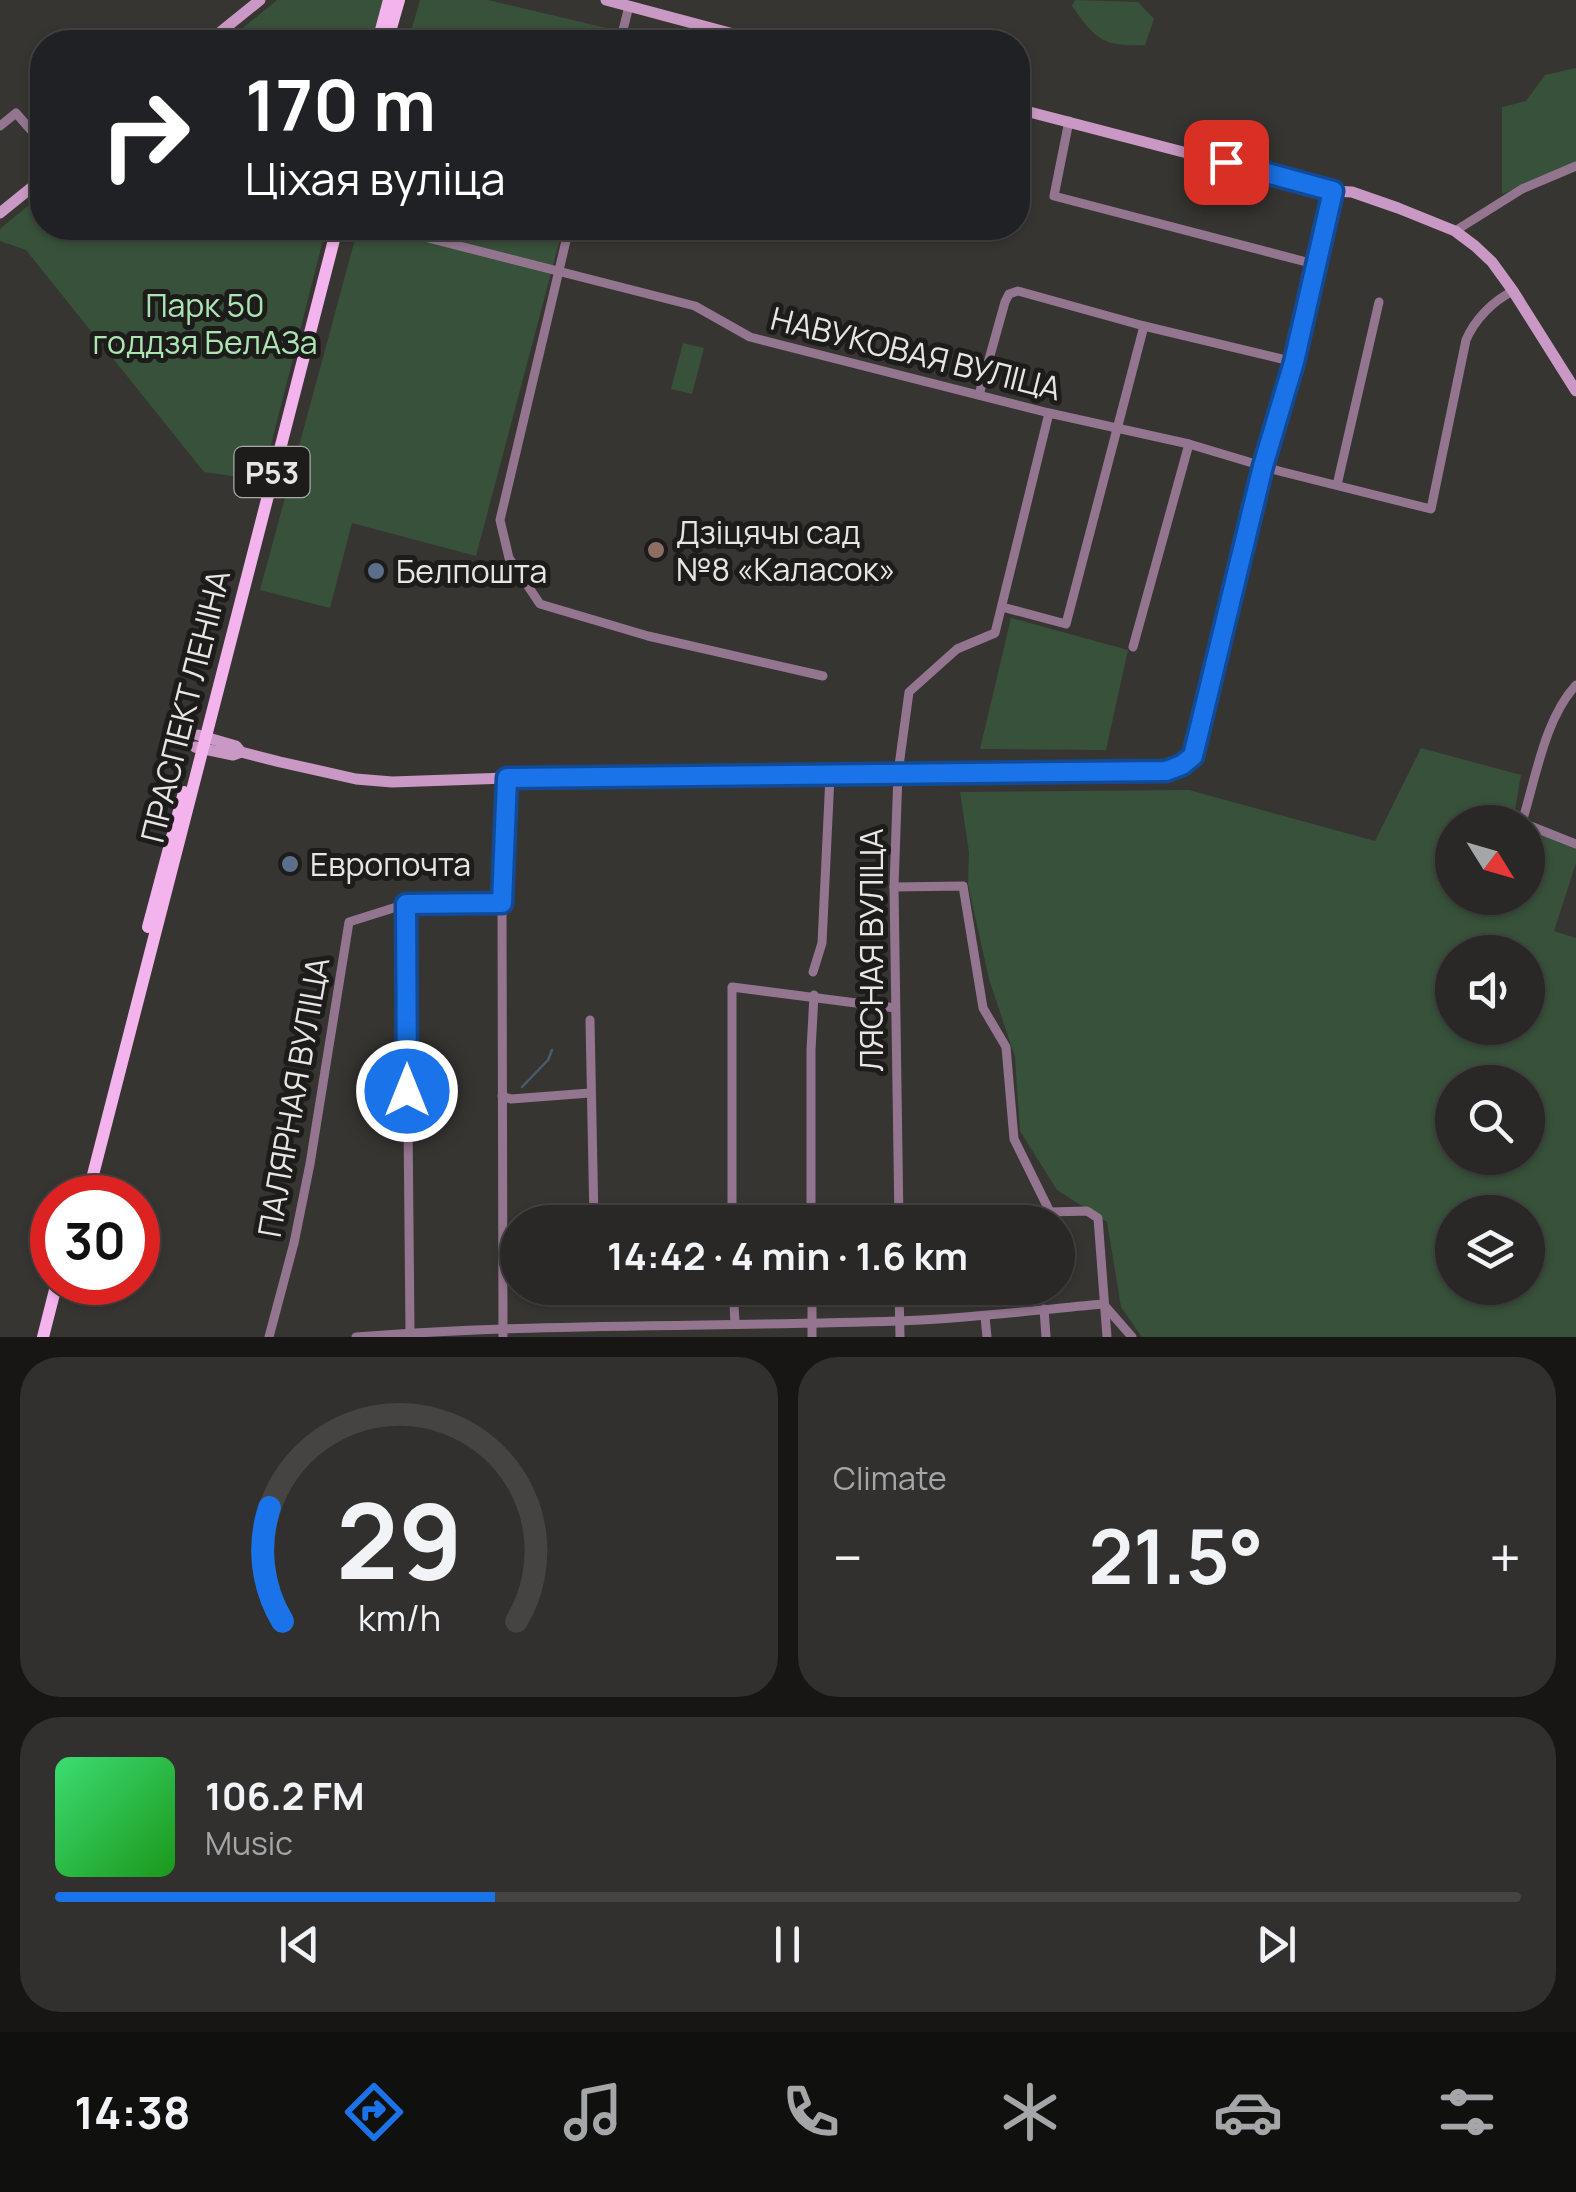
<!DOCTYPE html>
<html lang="en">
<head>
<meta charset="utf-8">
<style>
  body { margin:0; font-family:Manrope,sans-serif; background:#31302e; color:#f1f3f6; height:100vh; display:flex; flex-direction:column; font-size:38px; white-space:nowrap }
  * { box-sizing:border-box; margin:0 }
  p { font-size:32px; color:#a5a6a7 }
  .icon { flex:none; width:55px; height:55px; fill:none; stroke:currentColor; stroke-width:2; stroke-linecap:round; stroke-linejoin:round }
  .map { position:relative; height:1337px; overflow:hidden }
  .side { display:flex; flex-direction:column; gap:20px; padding:20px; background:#171615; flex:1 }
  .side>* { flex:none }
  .guide { position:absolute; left:30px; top:30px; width:1000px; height:210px; border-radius:40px; box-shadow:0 2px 8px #0004,0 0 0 2px #454443; background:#202124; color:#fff; overflow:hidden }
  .needle { width:65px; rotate:127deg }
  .buttons { position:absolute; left:1435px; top:805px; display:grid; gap:20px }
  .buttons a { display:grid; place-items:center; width:110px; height:110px; border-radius:50%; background:#292826; box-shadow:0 2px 8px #0004,0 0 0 2px #454443; font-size:50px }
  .speed { position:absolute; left:30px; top:1175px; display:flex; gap:20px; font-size:50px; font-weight:700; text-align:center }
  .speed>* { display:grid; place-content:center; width:130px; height:130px; border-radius:50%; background:#292826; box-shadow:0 2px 8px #0004,0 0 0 2px #454443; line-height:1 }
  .speed .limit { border:15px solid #d22; background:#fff; color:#111 }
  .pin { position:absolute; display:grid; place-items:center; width:85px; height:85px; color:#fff; margin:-42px; border-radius:20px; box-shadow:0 5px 15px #0006 }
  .me { position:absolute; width:110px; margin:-55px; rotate:0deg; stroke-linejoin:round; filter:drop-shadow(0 0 8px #0008) }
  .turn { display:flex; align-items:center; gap:35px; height:210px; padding:0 50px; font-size:45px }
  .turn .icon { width:130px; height:130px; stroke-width:2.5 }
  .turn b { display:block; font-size:70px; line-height:85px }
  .big { font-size:75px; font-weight:700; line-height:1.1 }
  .side .tile { flex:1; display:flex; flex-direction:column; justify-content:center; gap:15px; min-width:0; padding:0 35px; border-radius:40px; background:#31302e }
  .side .dial { align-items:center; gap:0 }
  .dial svg { height:260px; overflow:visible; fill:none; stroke:#454443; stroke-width:7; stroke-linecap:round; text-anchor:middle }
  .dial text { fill:#f1f3f6; stroke:none }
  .song { display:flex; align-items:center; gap:30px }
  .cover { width:120px; height:120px; border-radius:15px; background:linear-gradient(135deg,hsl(140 70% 55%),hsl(120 70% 35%)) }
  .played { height:10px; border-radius:5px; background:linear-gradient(90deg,#1a73e8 30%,#454443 30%) }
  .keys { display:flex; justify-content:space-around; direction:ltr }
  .heat { display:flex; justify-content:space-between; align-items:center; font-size:55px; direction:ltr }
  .side .tiles { flex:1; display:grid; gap:20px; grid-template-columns:1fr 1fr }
  .tile:last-child { grid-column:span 2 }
  .trip { position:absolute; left:500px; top:1205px; width:575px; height:100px; border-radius:50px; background:#292826; box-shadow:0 2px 8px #0004,0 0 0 2px #454443; font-weight:700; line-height:100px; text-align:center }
  .dock { display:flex; height:160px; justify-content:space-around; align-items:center; background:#10100f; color:#a5a6a7 }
  .dock .icon { width:70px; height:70px }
  .dock .active { color:#1a73e8 }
  .dock b { font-size:45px; color:#f1f3f6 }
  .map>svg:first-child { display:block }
  .green { fill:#37513a; fill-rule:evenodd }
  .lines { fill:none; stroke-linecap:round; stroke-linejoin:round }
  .stream { stroke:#455d6e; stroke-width:2.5 }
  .street { stroke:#947590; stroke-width:9 }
  .secondary { stroke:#ca98c4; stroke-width:11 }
  .primary { stroke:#f3b3ec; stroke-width:12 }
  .route-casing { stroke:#114b97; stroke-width:25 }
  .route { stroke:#1a73e8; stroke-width:18 }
  .education-dot { fill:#8d6e63; stroke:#1d1c1b; stroke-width:4 }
  .service-dot { fill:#5c6f8a; stroke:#1d1c1b; stroke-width:4 }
  .labels { text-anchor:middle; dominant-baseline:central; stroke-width:10; stroke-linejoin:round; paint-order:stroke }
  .shield { fill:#1d1c1b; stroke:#aaa9a8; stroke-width:2.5 }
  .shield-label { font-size:30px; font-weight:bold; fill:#e7e6e4 }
  .park-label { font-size:32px; fill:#abe5b1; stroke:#1d1c1b }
  .street-label { font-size:32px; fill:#e7e6e4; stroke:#1d1c1b }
  .poi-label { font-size:32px; fill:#e7e6e4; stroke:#1d1c1b; text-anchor:start }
</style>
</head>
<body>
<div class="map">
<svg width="1576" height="1337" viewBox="0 0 1576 1337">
  <rect width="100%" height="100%" fill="#373532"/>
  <g class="green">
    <polygon points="277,0 384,0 373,42 226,42"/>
    <polygon points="420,0 488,0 615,30 612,42 408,42"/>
    <path d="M1075 0 1138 2 1154 19 1145 45C1103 47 1095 39 1072 6Z"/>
    <polygon points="1576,68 1576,165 1502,194 1502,107 1526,101 1545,75"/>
    <polygon points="42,194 42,228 326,228 262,480 204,472 26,250 0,241 0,229"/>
    <polygon points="358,228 563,228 476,556 352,523 330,608 260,590"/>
    <polygon points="683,343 704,348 692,394 671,389"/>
    <polygon points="1011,618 1128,650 1106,750 980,749"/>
    <path d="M1421 748 1521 775 1513 822H1452V898H1528V828L1576 847V863L1554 931 1576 938V1337H1142L1121 1307 1107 1222 1057 1190 1020 1131 1015 1057 989 979 968 885 969 852 960 792 1189 790 1375 841ZM1452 952H1528V1028H1452ZM1452 1082H1528V1158H1452ZM1452 1212H1528V1288H1452Z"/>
  </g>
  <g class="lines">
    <polyline class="stream" points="522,1087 548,1060 552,1050"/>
    <g class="street">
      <polyline points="620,42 629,6"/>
      <polyline points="1069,121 1054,196 1314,264"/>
      <polyline points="0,126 16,113 42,143"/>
      <path d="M389 228 695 306 750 337 1049 413 1189 444 1279 471 1431 509 1466 340C1475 319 1493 301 1513 291"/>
      <polyline points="569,228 500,520 509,558 540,604 648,636 823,676"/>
      <polyline points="1455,231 1522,189 1576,166"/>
      <polyline points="979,395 1005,302 1009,294 1018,291 1144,326 1294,362"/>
      <polyline points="1337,485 1379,302"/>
      <polyline points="1002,607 1066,624 1144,326"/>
      <polyline points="1133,647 1189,444"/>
      <path d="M1522 822C1536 778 1544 720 1576 685"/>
      <polyline points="1528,825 1576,844"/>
      <polyline points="894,887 963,886 983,1008 1006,1047 1014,1139 1050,1212 1087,1211 1098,1218 1107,1337"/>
      <polyline points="813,972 822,943 830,776"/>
      <polyline points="590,1020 594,1222"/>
      <polyline points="502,1096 511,1099 590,1093"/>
      <polyline points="732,1222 732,987 895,1008"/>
      <polyline points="811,1222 811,1050 814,995"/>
      <polyline points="899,1222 894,887 898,773 909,692 957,649 995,633 1049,413"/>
      <polyline points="733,1288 735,1323"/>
      <polyline points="899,1288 900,1337"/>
      <polyline points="1105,1306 1132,1337"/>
      <polyline points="1044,1309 1046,1337"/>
      <polyline points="985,1317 987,1337"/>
      <polyline points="410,1333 406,904 502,903"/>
      <polyline points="269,1337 294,1243 310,1164 349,922 406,904"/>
      <path d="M356 1337C536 1323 717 1327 898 1321 967 1319 1035 1310 1103 1304"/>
      <polyline points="503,1337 502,903 507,778"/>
      <polyline points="812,1337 812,1288"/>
    </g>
    <g class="secondary">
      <polyline points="606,0 763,42"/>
      <polyline points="208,42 260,0"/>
      <polyline points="1018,109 1333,191 1352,192 1398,208 1455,231 1475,246 1492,262 1513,291 1576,391"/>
      <polyline points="0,213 42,179"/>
      <polyline points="198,735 236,746 241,752 280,762 356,779 392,782 507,778 1166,771 1181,765 1193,755 1263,466 1294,362 1333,191"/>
      <polyline points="195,747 233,755 241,752"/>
    </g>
    <g class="primary">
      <polyline points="378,41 389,0"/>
      <polyline points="387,42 399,0"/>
      <polyline points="148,927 184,792"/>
      <polyline points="87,1198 337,228"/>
      <polyline points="43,1337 57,1282"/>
    </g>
  </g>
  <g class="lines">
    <defs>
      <polyline id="route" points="407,1091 406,904 502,903 507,778 1166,771 1182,765 1193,756 1263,466 1294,362 1333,191 1226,162"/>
    </defs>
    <use href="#route" class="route-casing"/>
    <use href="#route" class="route"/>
  </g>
  <circle class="education-dot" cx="656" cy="550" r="10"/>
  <g class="service-dot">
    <circle cx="376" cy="571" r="10"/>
    <circle cx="290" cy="864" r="10"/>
  </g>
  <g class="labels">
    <rect class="shield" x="234.5" y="447" width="75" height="50" rx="8"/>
    <g class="shield-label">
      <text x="272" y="472">Р53</text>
    </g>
    <g class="park-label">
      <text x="205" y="305">Парк 50<tspan x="205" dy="37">годдзя БелАЗа</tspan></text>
    </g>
    <g class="street-label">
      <text transform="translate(916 353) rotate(14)">НАВУКОВАЯ ВУЛІЦА</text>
      <text transform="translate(185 706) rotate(-76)">ПРАСПЕКТ ЛЕНІНА</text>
      <text transform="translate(871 950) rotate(-90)">ЛЯСНАЯ ВУЛІЦА</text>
      <text transform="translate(293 1097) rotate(-80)">ПАЛЯРНАЯ ВУЛІЦА</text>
    </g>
    <g class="poi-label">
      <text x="676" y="532">Дзіцячы сад<tspan x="676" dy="37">№8 «Каласок»</tspan></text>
      <text x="396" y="571">Белпошта</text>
      <text x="310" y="864">Европочта</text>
    </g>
  </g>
</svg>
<div class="buttons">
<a><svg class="needle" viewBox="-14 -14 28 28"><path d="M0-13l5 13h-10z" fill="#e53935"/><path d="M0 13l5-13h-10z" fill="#a5a6a7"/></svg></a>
<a><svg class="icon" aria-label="sound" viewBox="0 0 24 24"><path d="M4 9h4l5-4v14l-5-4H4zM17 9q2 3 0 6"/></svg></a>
<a><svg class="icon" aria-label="search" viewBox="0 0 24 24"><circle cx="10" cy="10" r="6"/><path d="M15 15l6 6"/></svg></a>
<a><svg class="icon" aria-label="layers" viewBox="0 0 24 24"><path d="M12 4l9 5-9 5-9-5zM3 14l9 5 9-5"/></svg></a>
</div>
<div class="speed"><div class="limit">30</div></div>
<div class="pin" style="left:1226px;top:162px;background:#d93025"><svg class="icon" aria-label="arrive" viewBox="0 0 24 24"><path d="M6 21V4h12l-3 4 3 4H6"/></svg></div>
<svg class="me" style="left:407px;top:1091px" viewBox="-20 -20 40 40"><circle r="17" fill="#1a73e8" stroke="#fff" stroke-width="3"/><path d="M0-11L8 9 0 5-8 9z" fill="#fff"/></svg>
<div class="trip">14:42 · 4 min · 1.6 km</div>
<div class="guide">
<div class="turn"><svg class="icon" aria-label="right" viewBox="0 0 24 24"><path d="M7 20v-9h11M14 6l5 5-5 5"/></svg><div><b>170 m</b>Ціхая вуліца</div></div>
</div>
</div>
<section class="side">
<div class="tiles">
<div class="tile dial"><svg viewBox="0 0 100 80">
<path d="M14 69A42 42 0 1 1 86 69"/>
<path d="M14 69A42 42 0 0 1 10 34" stroke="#1a73e8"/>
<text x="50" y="56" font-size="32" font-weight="700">29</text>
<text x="50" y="72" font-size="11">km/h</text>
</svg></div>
<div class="tile"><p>Climate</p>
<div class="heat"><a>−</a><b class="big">21.5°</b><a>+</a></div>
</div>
<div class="tile">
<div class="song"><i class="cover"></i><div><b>106.2 FM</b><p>Music</p></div></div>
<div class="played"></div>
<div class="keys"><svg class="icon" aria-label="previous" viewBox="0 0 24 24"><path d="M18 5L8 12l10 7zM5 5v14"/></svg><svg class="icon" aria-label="pause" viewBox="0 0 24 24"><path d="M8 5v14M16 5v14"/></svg><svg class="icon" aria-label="next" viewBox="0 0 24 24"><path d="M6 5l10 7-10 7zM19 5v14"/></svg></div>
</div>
</div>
</section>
<nav class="dock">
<b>14:38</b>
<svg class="icon active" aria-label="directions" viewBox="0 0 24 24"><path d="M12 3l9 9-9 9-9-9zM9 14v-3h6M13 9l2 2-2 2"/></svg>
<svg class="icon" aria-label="music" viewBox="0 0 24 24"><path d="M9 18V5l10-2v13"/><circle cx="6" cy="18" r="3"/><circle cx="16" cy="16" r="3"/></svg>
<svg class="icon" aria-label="phone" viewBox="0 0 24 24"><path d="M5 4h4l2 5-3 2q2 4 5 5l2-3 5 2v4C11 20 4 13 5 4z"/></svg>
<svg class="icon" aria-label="climate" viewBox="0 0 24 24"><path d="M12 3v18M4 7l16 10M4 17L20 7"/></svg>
<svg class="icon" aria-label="car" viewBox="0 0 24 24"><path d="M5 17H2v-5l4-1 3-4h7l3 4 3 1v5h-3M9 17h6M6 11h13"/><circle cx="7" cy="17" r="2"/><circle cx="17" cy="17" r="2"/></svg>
<svg class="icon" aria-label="filters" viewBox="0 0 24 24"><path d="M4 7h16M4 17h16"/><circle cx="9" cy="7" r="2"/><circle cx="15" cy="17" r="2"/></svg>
</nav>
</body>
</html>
